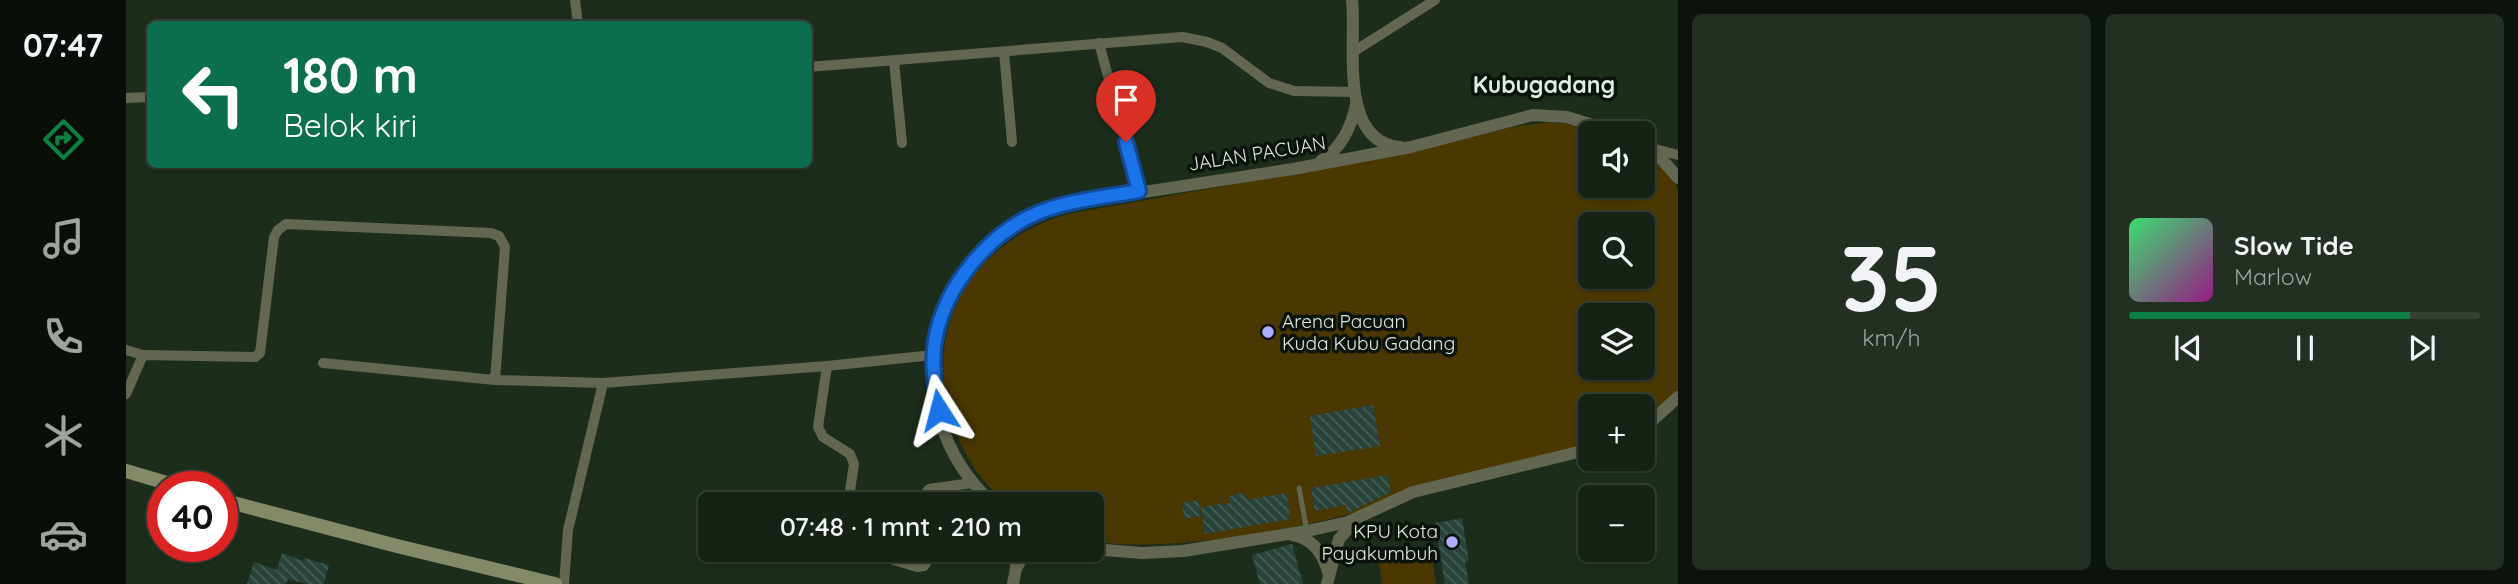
<!DOCTYPE html>
<html lang="id">
<head>
<meta charset="utf-8">
<style>
  body { margin:0; font-family:Quicksand,sans-serif; background:#232f22; color:#f1f3f6; height:100vh; display:flex; flex-direction:column; font-size:26px; white-space:nowrap }
  * { box-sizing:border-box; margin:0 }
  p { font-size:23px; color:#9ea4a0 }
  .icon { flex:none; width:38px; height:38px; fill:none; stroke:currentColor; stroke-width:2; stroke-linecap:round; stroke-linejoin:round }
  .map { position:relative; flex:1; overflow:hidden }
  .drawer { display:flex; flex-direction:column; gap:14px; padding:14px; background:#0c130c; width:840px }
  .drawer>* { flex:none }
  .guide { position:absolute; left:21px; top:21px; width:665px; height:147px; border-radius:10px; box-shadow:0 2px 5px #0004,0 0 0 2px #353f34; background:#0b6e4f; color:#fff; overflow:hidden }
  .fabs { position:absolute; left:1452px; top:121px; display:grid; gap:14px }
  .fabs a { display:grid; place-items:center; width:77px; height:77px; border-radius:10px; background:#162215; box-shadow:0 2px 5px #0004,0 0 0 2px #353f34; font-size:35px }
  .speed { position:absolute; left:21px; top:471px; display:flex; gap:14px; font-size:35px; font-weight:700; text-align:center }
  .speed>* { display:grid; place-content:center; width:91px; height:91px; border-radius:50%; background:#162215; box-shadow:0 2px 5px #0004,0 0 0 2px #353f34; line-height:1 }
  .speed .limit { border:10px solid #d22; background:#fff; color:#111 }
  .pin { position:absolute; display:grid; place-items:center; width:60px; height:60px; color:#fff; margin:-72px -30px; border-radius:50% 50% 50% 0; rotate:-45deg; box-shadow:0 0 7px #0007 }
  .pin .icon { rotate:45deg }
  .me { position:absolute; width:77px; margin:-38px; rotate:351deg; stroke-linejoin:round; filter:drop-shadow(0 0 5px #0008) }
  .turn { display:flex; align-items:center; gap:24px; height:147px; padding:0 21px; font-size:32px }
  .turn .icon { width:91px; height:91px; stroke-width:2.5 }
  .turn b { display:block; font-size:49px; line-height:60px }
  .drawer .card { flex:1; display:flex; flex-direction:column; justify-content:center; gap:10px; min-width:0; padding:0 24px; border-radius:10px; background:#232f22 }
  .drawer .dial { align-items:center; gap:0 }
  .dial b { font-size:91px; line-height:1 }
  .song { display:flex; align-items:center; gap:21px }
  .cover { width:84px; height:84px; border-radius:10px; background:linear-gradient(135deg,hsl(140 70% 55%),hsl(310 70% 35%)) }
  .played { height:7px; border-radius:4px; background:linear-gradient(90deg,#0b8043 80%,#353f34 80%) }
  .keys { display:flex; justify-content:space-around; direction:ltr }
  .drawer .tiles { flex:1; display:grid; gap:14px; grid-template-columns:repeat(2,1fr) }
  .trip { position:absolute; left:572px; top:492px; width:406px; height:70px; border-radius:10px; background:#162215; box-shadow:0 2px 5px #0004,0 0 0 2px #353f34; font-weight:600; line-height:70px; text-align:center }
  main { display:flex; flex:1; min-height:0 }
  .dock { display:flex; flex-direction:column; width:126px; justify-content:space-around; align-items:center; background:#090e08; color:#9ea4a0 }
  .dock .icon { width:49px; height:49px }
  .dock .on { color:#0b8043 }
  .dock b { font-size:32px; color:#f1f3f6 }
  .map>svg:first-child { display:block }
  .pitch { fill:#4a3800; fill-rule:evenodd }
  .building { fill:url(#building-back-hatch) }
  .lines { fill:none; stroke-linecap:round; stroke-linejoin:round }
  .service { stroke:#636751; stroke-width:5 }
  .minor { stroke:#636751; stroke-width:10 }
  .tertiary { stroke:#636751; stroke-width:12 }
  .secondary { stroke:#848a67; stroke-width:14 }
  .route-casing { stroke:#114b97; stroke-width:18 }
  .route { stroke:#1a73e8; stroke-width:12 }
  .poi-dot { fill:#acaffb; stroke:#0c130c; stroke-width:2.5 }
  .labels { text-anchor:middle; dominant-baseline:central; stroke-width:7; stroke-linejoin:round; paint-order:stroke }
  .street-label { font-size:19px; fill:#e0ebe0; stroke:#0c130c }
  .poi-label { font-size:19px; fill:#e0ebe0; stroke:#0c130c; text-anchor:start }
  .quarter-label { font-size:23px; font-weight:bold; fill:#e0ebe0; stroke:#0c130c }
</style>
</head>
<body>
<main>
<nav class="dock">
<b>07:47</b>
<svg class="icon on" aria-label="directions" viewBox="0 0 24 24"><path d="M12 3l9 9-9 9-9-9zM9 14v-3h6M13 9l2 2-2 2"/></svg>
<svg class="icon" aria-label="music" viewBox="0 0 24 24"><path d="M9 18V5l10-2v13"/><circle cx="6" cy="18" r="3"/><circle cx="16" cy="16" r="3"/></svg>
<svg class="icon" aria-label="phone" viewBox="0 0 24 24"><path d="M5 4h4l2 5-3 2q2 4 5 5l2-3 5 2v4C11 20 4 13 5 4z"/></svg>
<svg class="icon" aria-label="climate" viewBox="0 0 24 24"><path d="M12 3v18M4 7l16 10M4 17L20 7"/></svg>
<svg class="icon" aria-label="car" viewBox="0 0 24 24"><path d="M5 17H2v-5l4-1 3-4h7l3 4 3 1v5h-3M9 17h6M6 11h13"/><circle cx="7" cy="17" r="2"/><circle cx="17" cy="17" r="2"/></svg>
</nav>
<div class="map">
<svg width="1552" height="584" viewBox="0 0 1552 584">
  <defs>
    <pattern id="building-back-hatch" width="6" height="6" patternUnits="userSpaceOnUse" patternTransform="scale(1.75)"><rect width="6" height="6" fill="#27433a"/><path d="M-1 5l2 2M0 0l6 6M5-1l2 2" fill="none" stroke="#465e56"/></pattern>
  </defs>
  <rect width="100%" height="100%" fill="#1d2d1c"/>
  <g class="pitch">
    <path d="M1423 122 1452 125 1479 133H1465V186H1517V151L1532 163 1552 188V394L1517 428V406H1465V452C1331 479 1203 531 1066 542 1033 544 999 548 966 540V504C951 504 896 507 886 503 863 494 845 465 835 444 788 343 837 244 942 214L1286 152 1386 127ZM1465 224H1517V276H1465ZM1465 315H1517V368H1465Z"/>
    <polygon points="1304,547 1310,584 1256,584 1252,555"/>
  </g>
  <g class="building">
    <polygon points="1247,405 1254,446 1190,456 1184,416"/>
    <polygon points="1262,475 1265,492 1224,512 1221,512 1220,505 1189,511 1185,488"/>
    <polygon points="1119,493 1121,500 1160,493 1165,519 1079,534 1075,507 1104,503 1103,496"/>
    <polygon points="1072,500 1075,516 1058,519 1056,503"/>
    <polygon points="1336,518 1343,562 1339,562 1343,584 1319,584 1309,523"/>
    <polygon points="1166,544 1177,584 1134,584 1126,555"/>
    <polygon points="156,553 177,561 178,558 203,565 198,584 181,584 162,579 160,584 121,584 128,562 151,570"/>
  </g>
  <g class="lines">
    <polyline class="service" points="1173,488 1181,531"/>
    <g class="minor">
      <polyline points="449,0 452,24"/>
      <polyline points="973,43 1013,191"/>
      <polyline points="878,52 886,142"/>
      <polyline points="1227,52 1309,0"/>
      <polyline points="768,61 776,143"/>
      <polyline points="682,67 1056,37 1081,42 1096,48 1143,83 1168,91 1229,92"/>
      <polyline points="0,98 24,97"/>
      <polyline points="1525,148 1552,155"/>
      <polyline points="0,350 17,355"/>
      <polyline points="197,363 369,380"/>
      <polyline points="701,366 692,427 697,437 724,454 728,464 722,504"/>
      <polyline points="0,394 17,355 129,357 134,353 148,237 152,230 160,224 365,233 373,236 379,247 369,380 477,383 701,366 807,355"/>
      <polyline points="800,504 800,493 803,489 846,483"/>
      <polyline points="735,550 791,567 798,566 802,560 802,550"/>
      <polyline points="438,584 442,530 477,383"/>
    </g>
    <g class="tertiary">
      <path d="M1226 0C1231 42 1211 142 1274 147"/>
      <polyline points="1517,145 1534,157 1552,178"/>
      <path d="M1195 161C1215 149 1226 126 1230 104"/>
      <polyline points="1517,429 1552,397"/>
      <path d="M867 504C761 406 803 243 940 204L1167 169 1285 147 1407 115 1441 117 1492 133"/>
      <path d="M1166 535C1188 538 1198 555 1203 575"/>
      <polyline points="966,549 1016,553 1057,551 1181,531 1222,522 1287,492 1465,449"/>
      <polyline points="890,568 898,556 908,550"/>
      <polyline points="887,584 890,568 889,550"/>
      <polyline points="1201,584 1213,539 1228,522"/>
    </g>
    <g class="secondary">
      <polyline points="0,471 51,486"/>
      <polyline points="96,500 271,546 429,584"/>
    </g>
  </g>
  <g class="lines">
    <defs>
      <path id="route" d="M813 410C809 387 805 364 809 341 818 287 863 232 914 212 945 200 980 197 1013 191L1000 142"/>
    </defs>
    <use href="#route" class="route-casing"/>
    <use href="#route" class="route"/>
  </g>
  <g class="poi-dot">
    <circle cx="1142" cy="332" r="7"/>
    <circle cx="1326" cy="542" r="7"/>
  </g>
  <g class="labels">
    <g class="street-label">
      <text transform="translate(1131 153) rotate(-9)">JALAN PACUAN</text>
    </g>
    <g class="poi-label">
      <text x="1156" y="321">Arena Pacuan<tspan x="1156" dy="22">Kuda Kubu Gadang</tspan></text>
      <text x="1312" y="531" text-anchor="end">KPU Kota<tspan x="1312" dy="22">Payakumbuh</tspan></text>
    </g>
    <g class="quarter-label">
      <text x="1418" y="84">Kubugadang</text>
    </g>
  </g>
</svg>
<div class="fabs">
<a><svg class="icon" aria-label="sound" viewBox="0 0 24 24"><path d="M4 9h4l5-4v14l-5-4H4zM17 9q2 3 0 6"/></svg></a>
<a><svg class="icon" aria-label="search" viewBox="0 0 24 24"><circle cx="10" cy="10" r="6"/><path d="M15 15l6 6"/></svg></a>
<a><svg class="icon" aria-label="layers" viewBox="0 0 24 24"><path d="M12 4l9 5-9 5-9-5zM3 14l9 5 9-5"/></svg></a>
<a>+</a>
<a>−</a>
</div>
<div class="speed"><div class="limit">40</div></div>
<div class="pin" style="left:1000px;top:142px;background:#d93025"><svg class="icon" aria-label="arrive" viewBox="0 0 24 24"><path d="M6 21V4h12l-3 4 3 4H6"/></svg></div>
<svg class="me" style="left:813px;top:410px" viewBox="-20 -20 40 40"><path d="M0-17L14 15 0 8-14 15z" fill="#1a73e8" stroke="#fff" stroke-width="4"/></svg>
<div class="trip">07:48 · 1 mnt · 210 m</div>
<div class="guide">
<div class="turn"><svg class="icon" aria-label="left" viewBox="0 0 24 24"><path d="M17 20v-9H6M10 6l-5 5 5 5"/></svg><div><b>180 m</b>Belok kiri</div></div>
</div>
</div>
<section class="drawer">
<div class="tiles">
<div class="card dial"><b>35</b><p>km/h</p></div>
<div class="card">
<div class="song"><i class="cover"></i><div><b>Slow Tide</b><p>Marlow</p></div></div>
<div class="played"></div>
<div class="keys"><svg class="icon" aria-label="previous" viewBox="0 0 24 24"><path d="M18 5L8 12l10 7zM5 5v14"/></svg><svg class="icon" aria-label="pause" viewBox="0 0 24 24"><path d="M8 5v14M16 5v14"/></svg><svg class="icon" aria-label="next" viewBox="0 0 24 24"><path d="M6 5l10 7-10 7zM19 5v14"/></svg></div>
</div>
</div>
</section>
</main>
</body>
</html>
